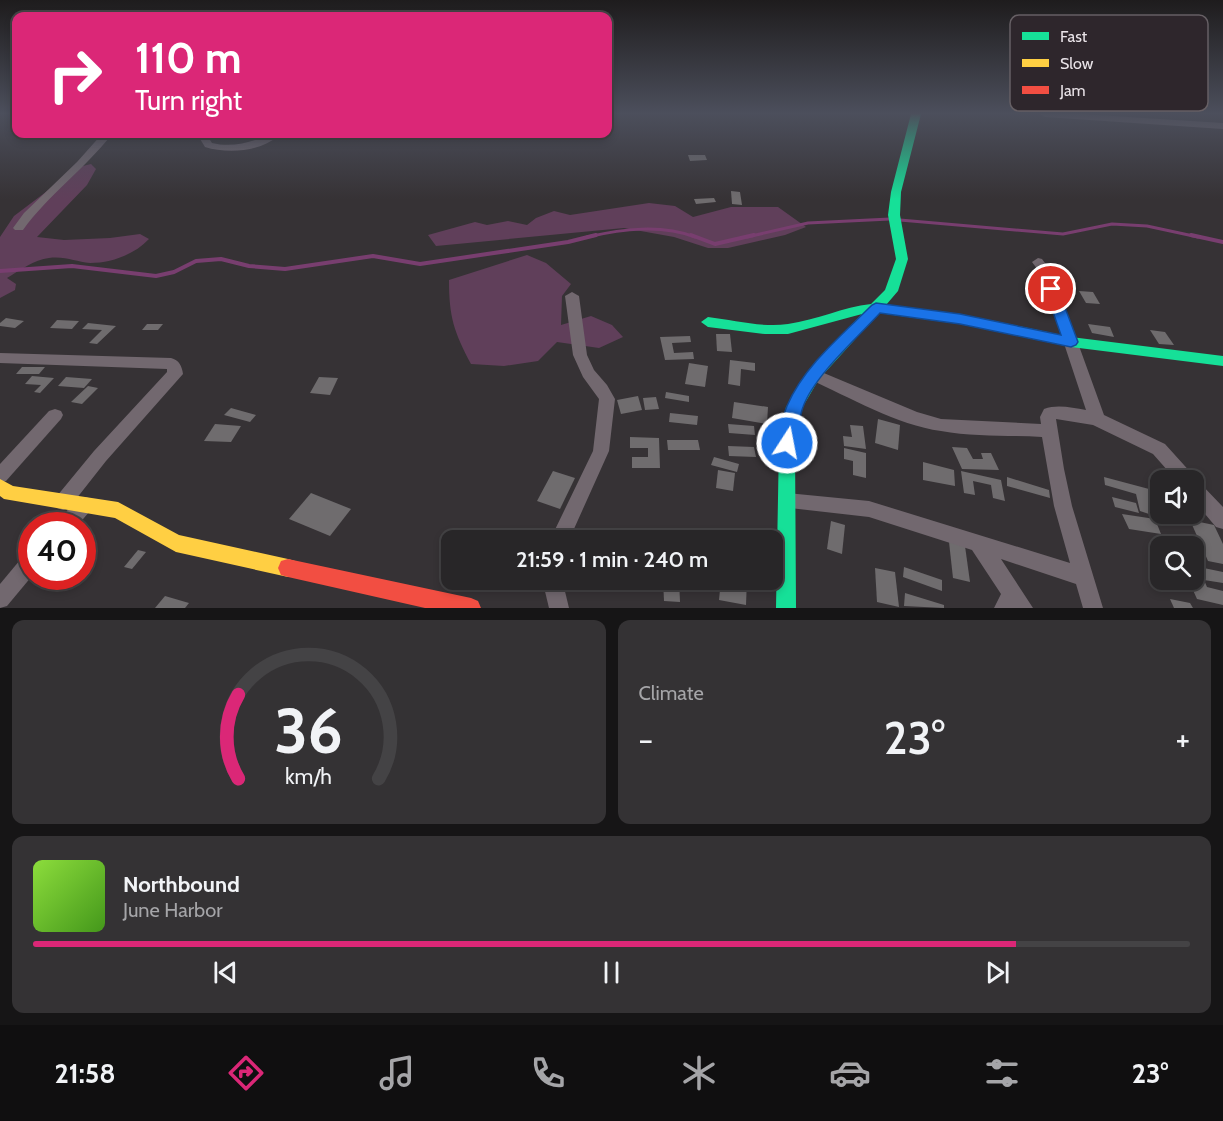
<!DOCTYPE html>
<html lang="en">
<head>
<meta charset="utf-8">
<style>
  body { margin:0; font-family:Cabin,sans-serif; background:#343234; color:#f1f3f6; height:100vh; display:flex; flex-direction:column; font-size:22px; white-space:nowrap }
  * { box-sizing:border-box; margin:0 }
  p { font-size:20px; color:#a5a5a8 }
  .icon { flex:none; width:33px; height:33px; fill:none; stroke:currentColor; stroke-width:2; stroke-linecap:round; stroke-linejoin:round }
  .map { position:relative; height:608px; overflow:hidden }
  .side { display:flex; flex-direction:column; gap:12px; padding:12px; background:#161516; flex:1 }
  .side>* { flex:none }
  .top-card { position:absolute; left:12px; top:12px; width:600px; height:126px; border-radius:12px; box-shadow:0 3px 9px #0003,0 0 0 2px #444345; background:#db2777; color:#fff; overflow:hidden }
  .tools { position:absolute; left:1150px; top:470px; display:grid; gap:12px }
  .tools a { display:grid; place-items:center; width:54px; height:54px; border-radius:12px; background:#282628; box-shadow:0 3px 9px #0003,0 0 0 2px #444345; font-size:30px }
  .speed { position:absolute; left:18px; top:512px; display:flex; gap:12px; font-size:30px; font-weight:700; text-align:center }
  .speed>* { display:grid; place-content:center; width:78px; height:78px; border-radius:50%; background:#282628; box-shadow:0 3px 9px #0003,0 0 0 2px #444345; line-height:1 }
  .speed .limit { border:9px solid #d22; background:#fff; color:#111 }
  .pin { position:absolute; display:grid; place-items:center; width:51px; height:51px; color:#fff; margin:-26px; border:3px solid #fff; border-radius:50%; box-shadow:0 2px 6px #0007 }
  .me { position:absolute; width:66px; margin:-33px; rotate:11deg; stroke-linejoin:round; filter:drop-shadow(0 0 4px #0008) }
  .turn { display:flex; align-items:center; gap:21px; height:126px; padding:0 24px; font-size:27px }
  .turn .icon { width:78px; height:78px; stroke-width:2.5 }
  .turn b { display:block; font-size:42px; line-height:51px }
  .big { font-size:45px; font-weight:600; line-height:1.1 }
  .side .tile { flex:1; display:flex; flex-direction:column; justify-content:center; gap:9px; min-width:0; padding:0 21px; border-radius:12px; background:#343234 }
  .side .dial { align-items:center; gap:0 }
  .dial svg { height:156px; overflow:visible; fill:none; stroke:#444345; stroke-width:7; stroke-linecap:round; text-anchor:middle }
  .dial text { fill:#f1f3f6; stroke:none }
  .song { display:flex; align-items:center; gap:18px }
  .cover { width:72px; height:72px; border-radius:9px; background:linear-gradient(135deg,hsl(90 70% 55%),hsl(100 70% 35%)) }
  .played { height:6px; border-radius:3px; background:linear-gradient(90deg,#db2777 85%,#444345 85%) }
  .keys { display:flex; justify-content:space-around; direction:ltr }
  .heat { display:flex; justify-content:space-between; align-items:center; font-size:33px; direction:ltr }
  .side .tiles { flex:1; display:grid; gap:12px; grid-template-columns:1fr 1fr }
  .tile:last-child { grid-column:span 2 }
  .trip { position:absolute; left:441px; top:530px; width:342px; height:60px; border-radius:12px; background:#282628; box-shadow:0 3px 9px #0003,0 0 0 2px #444345; font-weight:600; line-height:60px; text-align:center }
  .tab-bar { display:flex; height:96px; justify-content:space-around; align-items:center; background:#100f10; color:#a5a5a8 }
  .tab-bar .icon { width:42px; height:42px }
  .tab-bar .on { color:#db2777 }
  .tab-bar b { font-size:27px; color:#f1f3f6 }
  .map>svg:first-child { display:block }
  .green { fill:#603f5a }
  .lines { fill:none; stroke-linecap:round; stroke-linejoin:round }
  .stream-far1 { stroke:#783e6f; stroke-width:3 }
  .stream { stroke:#783e6f; stroke-width:4 }
  .building { fill:#6f6c6e }
  .street { fill:#72686f; fill-rule:evenodd }
  .fast { fill:#16e098; fill-rule:evenodd }
  .slow { fill:#ffcf43; fill-rule:evenodd }
  .jam { fill:#f24e42; fill-rule:evenodd }
  .route { fill:#1a73e8; stroke:#114b97; stroke-width:1.5 }
  .key { fill:#2e262c; stroke:#665f64; stroke-width:1.5 }
  .key-label { font-size:16px; fill:#e9e3e8 }
</style>
</head>
<body>
<div class="map">
<svg width="1223" height="608" viewBox="0 0 1223 608">
  <rect width="100%" height="100%" fill="#363235"/>
  <g class="green">
    <path d="M91 164 96 169 87 185 37 237 64 240 110 238 140 234 149 239C135 254 112 263 90 263 76 262 66 256 49 258 34 260 20 270 7 278L16 284 15 290 0 298V237L14 216 79 167Z"/>
    <polygon points="649,203 675,206 693,217 731,207 778,207 806,227 785,235 728,248 708,248 674,237 624,228 436,246 428,235 475,222 487,225 508,221 527,225 536,218 554,211 570,215"/>
    <path d="M527 255 546 263 571 284 562 296 561 325 591 316 612 325 623 337 599 348 557 342 538 361 504 366 471 364C454 332 449 317 449 280Z"/>
  </g>
  <g class="lines">
    <g class="stream-far1">
      <polyline points="900,220 1063,234 1112,224 1147,226 1198,237"/>
      <path d="M587 237C623 229 661 224 695 237"/>
      <polyline points="747,237 808,223 890,219"/>
    </g>
    <g class="stream">
      <polyline points="691,235 715,244 754,235"/>
      <polyline points="1191,235 1223,242"/>
      <polyline points="0,271 72,266 156,276 174,272 196,261 221,259 249,266 285,269 373,256 420,264 568,242 596,235"/>
    </g>
  </g>
  <g class="building">
    <polygon points="688,155 705,155 707,160 690,161"/>
    <polygon points="731,191 740,192 742,205 732,204"/>
    <polygon points="714,198 716,202 696,204 694,199"/>
    <polygon points="1079,291 1093,292 1100,304 1086,303"/>
    <polygon points="6,318 24,321 15,328 0,326 0,323"/>
    <polygon points="57,320 79,321 72,329 50,328"/>
    <polygon points="88,323 116,326 97,344 89,343 102,330 82,329"/>
    <polygon points="147,324 163,324 158,330 142,330"/>
    <polygon points="1088,324 1110,327 1114,337 1092,333"/>
    <polygon points="1150,330 1165,332 1174,345 1159,344"/>
    <polygon points="716,334 730,334 732,352 717,351"/>
    <polygon points="690,336 691,342 672,343 674,353 693,352 694,359 665,360 660,337"/>
    <polygon points="730,360 755,363 755,371 741,369 740,386 728,384"/>
    <polygon points="689,363 708,366 705,387 685,384"/>
    <polygon points="22,367 45,367 39,374 16,374"/>
    <polygon points="32,376 54,378 40,393 34,392 41,385 25,384"/>
    <polygon points="66,377 92,379 84,388 58,386"/>
    <polygon points="319,377 338,378 330,395 310,393"/>
    <polygon points="88,386 98,388 82,404 71,402"/>
    <polygon points="666,392 689,396 689,402 665,398"/>
    <polygon points="638,396 642,410 621,414 617,400"/>
    <polygon points="656,397 659,409 645,410 643,398"/>
    <polygon points="734,402 768,407 767,424 732,418"/>
    <polygon points="231,408 256,415 250,422 224,415"/>
    <polygon points="670,413 698,416 697,425 669,422"/>
    <polygon points="878,419 900,425 898,450 875,443"/>
    <polygon points="215,424 241,426 231,442 204,441"/>
    <polygon points="728,424 754,426 755,435 729,433"/>
    <polygon points="850,425 863,426 866,449 844,446 843,436 852,437"/>
    <polygon points="630,437 659,438 660,468 632,468 632,457 648,457 648,448 630,448"/>
    <polygon points="667,440 698,440 700,450 668,450"/>
    <polygon points="728,446 754,447 756,457 729,456"/>
    <polygon points="952,447 967,448 973,459 983,459 981,453 991,453 999,470 962,469"/>
    <polygon points="844,448 866,453 866,478 853,475 853,461 844,459"/>
    <polygon points="714,457 739,464 737,472 711,465"/>
    <polygon points="923,462 954,470 955,486 923,480"/>
    <polygon points="718,470 735,473 733,491 716,488"/>
    <polygon points="553,471 575,478 560,509 537,501"/>
    <polygon points="961,471 1001,480 1005,501 993,498 991,485 973,481 975,495 964,493"/>
    <polygon points="1007,477 1049,490 1050,498 1007,486"/>
    <polygon points="1104,477 1149,489 1155,516 1140,511 1136,494 1105,485"/>
    <polygon points="311,493 351,509 330,536 289,519"/>
    <polygon points="1112,497 1136,503 1139,513 1115,507"/>
    <polygon points="1122,514 1155,519 1161,534 1129,529"/>
    <polygon points="1190,520 1214,525 1223,544 1223,564 1208,561"/>
    <polygon points="831,521 845,525 842,554 827,549"/>
    <polygon points="628,528 639,531 637,540 625,540"/>
    <polygon points="949,542 965,546 970,582 953,578"/>
    <polygon points="138,550 146,552 132,569 124,567"/>
    <polygon points="1194,566 1223,572 1223,583 1204,580 1207,587 1223,591 1223,605 1197,599 1188,579 1194,579"/>
    <polygon points="904,567 942,580 942,591 903,577"/>
    <polygon points="875,568 895,572 899,607 877,602"/>
    <polygon points="663,579 679,579 680,602 664,601"/>
    <polygon points="721,579 747,579 746,605 719,600"/>
    <polygon points="905,593 944,605 944,608 904,606"/>
    <polygon points="165,596 189,603 185,608 155,608"/>
    <polygon points="1170,599 1190,603 1193,608 1174,608"/>
  </g>
  <g class="lines">
    <g class="street">
      <polygon points="1040,114 1081,114 1223,123 1223,129 1045,117"/>
      <path d="M102 134H112C85 169 48 195 23 230H15L13 228 24 213 77 162Z"/>
      <path d="M197 134H206L212 143C233 148 252 142 271 134L278 136C260 152 227 154 205 147Z"/>
      <path d="M1038 258 1042 259 1053 274 1104 415 1165 444 1193 475 1195 481 1200 483 1223 507V529L1216 527 1194 501V480H1176L1153 454 1093 425 1056 419 1064 469 1072 506 1103 608H1083L1076 584 1001 559 1033 608H994L1001 594 972 550 869 517 781 507 778 501 781 495 787 493 869 501 1070 563 1054 506 1042 437C1009 435 974 437 941 431 897 425 849 397 809 379L806 375 809 371H819L917 412 941 419 1041 424 1040 417 1044 409C1058 404 1072 408 1086 410L1041 274 1032 262Z"/>
      <polygon points="572,292 579,296 587,355 594,370 607,385 615,399 609,451 569,540 550,540 593,451 599,399 583,377 573,355 565,296"/>
      <path d="M0 353 171 358C179 360 182 366 183 374L106 461 69 508 63 510 57 508 54 502 57 496 94 451 167 372V369L0 363Z"/>
      <polygon points="55,409 61,411 63,415 61,419 6,481 0,483 0,464 49,411"/>
      <path d="M86 497 92 499 95 505 78 525H57C62 514 75 501 86 497Z"/>
      <polygon points="32,552 32,576 7,606 0,608 0,584 25,554"/>
      <polygon points="542,579 562,579 569,608 549,608"/>
    </g>
    <path class="fast" d="M911 114H921L901 192 900 215 908 259 898 291 886 305 960 314 1071 337 1223 356V366L1071 347 960 324 879 313 819 379 802 408 795 443 796 608H776L779 443 786 407 809 371 862 314 788 334H765L708 327 701 322 708 317C734 320 763 328 788 324 817 320 843 307 871 304L885 290 896 259 888 215 891 192Z"/>
    <polygon class="slow" points="0,479 13,486 118,502 179,535 288,559 295,561 298,568 295,575 288,577 176,552 115,518 4,499 0,496"/>
    <polygon class="jam" points="288,559 471,598 478,601 481,608 425,608 288,577 281,575 278,568 281,561"/>
  </g>
  <linearGradient id="sky" x2="0" y2="1"><stop stop-color="#1e1c1d"/><stop offset="0.57" stop-color="#4c4f5c"/><stop offset="1" stop-color="#4c4f5c" stop-opacity="0"/></linearGradient>
  <rect width="1223" height="199" fill="url(#sky)"/>
  <path class="route" d="M1051 285 1058 289 1078 342 1076 345 1071 347 960 324 880 313C857 338 814 376 803 407 798 420 800 435 793 448L787 450 781 448 779 443C781 431 782 417 787 406 804 366 842 335 872 305L876 303 960 314 1061 335 1045 289Z"/>
  <rect x="1010" y="15" width="198" height="96" rx="9" class="key"/>
  <rect x="1022" y="32" width="27" height="8" fill="#16e098"/>
  <rect x="1022" y="59" width="27" height="8" fill="#ffcf43"/>
  <rect x="1022" y="86" width="27" height="8" fill="#f24e42"/>
  <g class="key-label">
    <text x="1060" y="42">Fast</text>
    <text x="1060" y="69">Slow</text>
    <text x="1060" y="96">Jam</text>
  </g>
</svg>
<div class="tools">
<a><svg class="icon" aria-label="sound" viewBox="0 0 24 24"><path d="M4 9h4l5-4v14l-5-4H4zM17 9q2 3 0 6"/></svg></a>
<a><svg class="icon" aria-label="search" viewBox="0 0 24 24"><circle cx="10" cy="10" r="6"/><path d="M15 15l6 6"/></svg></a>
</div>
<div class="speed"><div class="limit">40</div></div>
<div class="pin" style="left:1051px;top:289px;background:#d93025"><svg class="icon" aria-label="arrive" viewBox="0 0 24 24"><path d="M6 21V4h12l-3 4 3 4H6"/></svg></div>
<svg class="me" style="left:787px;top:443px" viewBox="-20 -20 40 40"><circle r="17" fill="#1a73e8" stroke="#fff" stroke-width="3"/><path d="M0-11L8 9 0 5-8 9z" fill="#fff"/></svg>
<div class="trip">21:59 · 1 min · 240 m</div>
<div class="top-card">
<div class="turn"><svg class="icon" aria-label="right" viewBox="0 0 24 24"><path d="M7 20v-9h11M14 6l5 5-5 5"/></svg><div><b>110 m</b>Turn right</div></div>
</div>
</div>
<section class="side">
<div class="tiles">
<div class="tile dial"><svg viewBox="0 0 100 80">
<path d="M14 69A42 42 0 1 1 86 69"/>
<path d="M14 69A42 42 0 0 1 14 26" stroke="#db2777"/>
<text x="50" y="56" font-size="32" font-weight="700">36</text>
<text x="50" y="72" font-size="11">km/h</text>
</svg></div>
<div class="tile"><p>Climate</p>
<div class="heat"><a>−</a><b class="big">23°</b><a>+</a></div>
</div>
<div class="tile">
<div class="song"><i class="cover"></i><div><b>Northbound</b><p>June Harbor</p></div></div>
<div class="played"></div>
<div class="keys"><svg class="icon" aria-label="previous" viewBox="0 0 24 24"><path d="M18 5L8 12l10 7zM5 5v14"/></svg><svg class="icon" aria-label="pause" viewBox="0 0 24 24"><path d="M8 5v14M16 5v14"/></svg><svg class="icon" aria-label="next" viewBox="0 0 24 24"><path d="M6 5l10 7-10 7zM19 5v14"/></svg></div>
</div>
</div>
</section>
<nav class="tab-bar">
<b>21:58</b>
<svg class="icon on" aria-label="directions" viewBox="0 0 24 24"><path d="M12 3l9 9-9 9-9-9zM9 14v-3h6M13 9l2 2-2 2"/></svg>
<svg class="icon" aria-label="music" viewBox="0 0 24 24"><path d="M9 18V5l10-2v13"/><circle cx="6" cy="18" r="3"/><circle cx="16" cy="16" r="3"/></svg>
<svg class="icon" aria-label="phone" viewBox="0 0 24 24"><path d="M5 4h4l2 5-3 2q2 4 5 5l2-3 5 2v4C11 20 4 13 5 4z"/></svg>
<svg class="icon" aria-label="climate" viewBox="0 0 24 24"><path d="M12 3v18M4 7l16 10M4 17L20 7"/></svg>
<svg class="icon" aria-label="car" viewBox="0 0 24 24"><path d="M5 17H2v-5l4-1 3-4h7l3 4 3 1v5h-3M9 17h6M6 11h13"/><circle cx="7" cy="17" r="2"/><circle cx="17" cy="17" r="2"/></svg>
<svg class="icon" aria-label="filters" viewBox="0 0 24 24"><path d="M4 7h16M4 17h16"/><circle cx="9" cy="7" r="2"/><circle cx="15" cy="17" r="2"/></svg>
<b>23°</b>
</nav>
</body>
</html>
